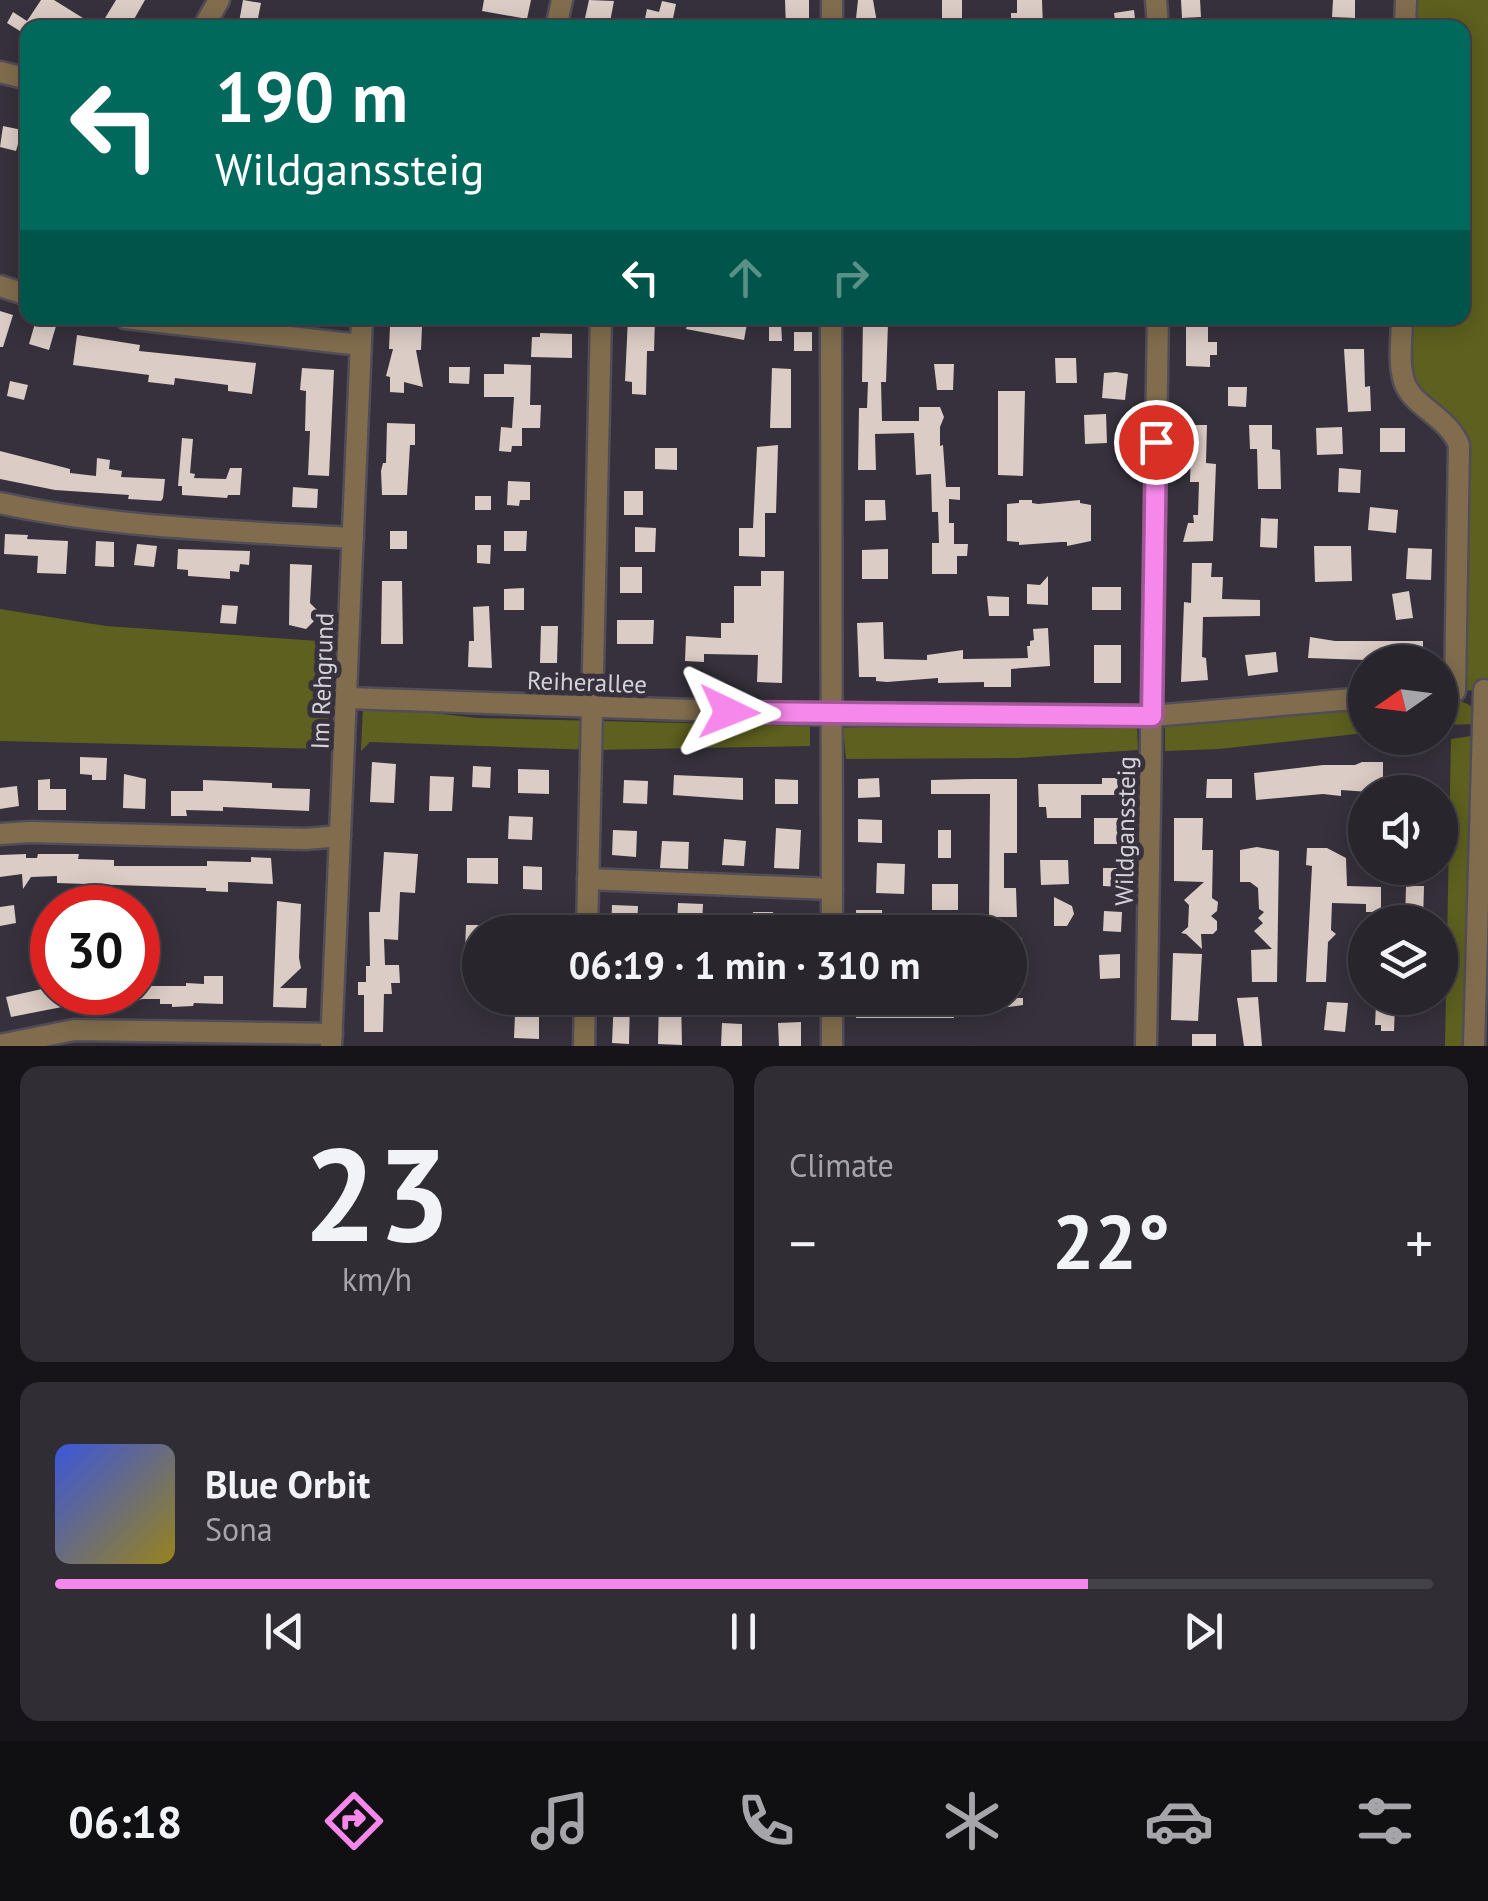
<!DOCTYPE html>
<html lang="en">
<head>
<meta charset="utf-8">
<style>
  body { margin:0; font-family:"PT Sans",sans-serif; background:#302d35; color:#f1f3f6; height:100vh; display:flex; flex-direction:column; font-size:38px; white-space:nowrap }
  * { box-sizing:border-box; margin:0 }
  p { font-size:32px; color:#a5a5aa }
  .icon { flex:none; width:55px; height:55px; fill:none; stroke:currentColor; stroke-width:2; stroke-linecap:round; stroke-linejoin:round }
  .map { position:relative; height:1046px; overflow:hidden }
  .drawer { display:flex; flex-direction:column; gap:20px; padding:20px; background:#161419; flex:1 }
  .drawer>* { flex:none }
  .guide { position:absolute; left:20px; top:20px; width:1450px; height:305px; border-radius:20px; box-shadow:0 5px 25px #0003,0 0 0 2px #444249; background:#00695c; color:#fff; overflow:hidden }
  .needle { width:65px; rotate:256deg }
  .controls { position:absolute; left:1348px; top:645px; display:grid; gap:20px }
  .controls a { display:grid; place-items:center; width:110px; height:110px; border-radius:50%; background:#28252d; box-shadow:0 5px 25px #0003,0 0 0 2px #444249; font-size:50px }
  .speed { position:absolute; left:30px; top:885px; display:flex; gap:20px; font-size:50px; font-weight:700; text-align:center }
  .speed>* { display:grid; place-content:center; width:130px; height:130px; border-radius:50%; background:#28252d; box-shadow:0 5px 25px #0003,0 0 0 2px #444249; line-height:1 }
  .speed .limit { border:15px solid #d22; background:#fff; color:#111 }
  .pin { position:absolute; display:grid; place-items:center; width:85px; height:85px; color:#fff; margin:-42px; border:5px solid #fff; border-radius:50%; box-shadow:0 2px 10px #0007 }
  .me { position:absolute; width:110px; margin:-55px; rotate:92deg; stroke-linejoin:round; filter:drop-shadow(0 0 8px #0008) }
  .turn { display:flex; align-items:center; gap:35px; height:210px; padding:0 30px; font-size:45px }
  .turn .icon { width:130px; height:130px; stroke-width:2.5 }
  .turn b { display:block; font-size:70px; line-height:85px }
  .lanes { display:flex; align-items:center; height:95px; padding:0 30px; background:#0003; justify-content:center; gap:50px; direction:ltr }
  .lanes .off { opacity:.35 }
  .big { font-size:75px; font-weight:700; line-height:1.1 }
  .drawer .widget { flex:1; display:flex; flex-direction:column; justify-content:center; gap:15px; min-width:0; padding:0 35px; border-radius:20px; background:#302d35 }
  .drawer .dial { align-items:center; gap:0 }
  .dial b { font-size:130px; line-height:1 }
  .song { display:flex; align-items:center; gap:30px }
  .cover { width:120px; height:120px; border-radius:15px; background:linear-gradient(135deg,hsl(230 70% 55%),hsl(50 70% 35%)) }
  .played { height:10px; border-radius:5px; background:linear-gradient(90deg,#f788eb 75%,#444249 75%) }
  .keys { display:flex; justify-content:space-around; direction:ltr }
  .heat { display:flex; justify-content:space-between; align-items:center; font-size:55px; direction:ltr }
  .drawer .tiles { flex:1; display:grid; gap:20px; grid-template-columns:1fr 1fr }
  .widget:last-child { grid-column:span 2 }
  .trip { position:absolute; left:462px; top:915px; width:565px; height:100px; border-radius:50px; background:#28252d; box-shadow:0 5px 25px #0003,0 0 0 2px #444249; font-weight:700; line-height:100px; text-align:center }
  .menu { display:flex; height:160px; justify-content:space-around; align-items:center; background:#100f12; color:#a5a5aa }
  .menu .icon { width:70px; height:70px }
  .menu .active { color:#f788eb }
  .menu b { font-size:45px; color:#f1f3f6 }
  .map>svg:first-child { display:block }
  .green { fill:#5e601f }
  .building { fill:#dbccc5 }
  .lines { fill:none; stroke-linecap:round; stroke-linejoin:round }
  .minor-casing { stroke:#524e58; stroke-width:25 }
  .minor { stroke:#816d4e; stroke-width:20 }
  .route-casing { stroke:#a15899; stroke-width:25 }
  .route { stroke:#f788eb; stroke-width:18 }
  .labels { text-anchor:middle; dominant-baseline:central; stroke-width:10; stroke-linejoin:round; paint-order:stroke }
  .street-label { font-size:25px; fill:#d4d2d8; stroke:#36313c }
</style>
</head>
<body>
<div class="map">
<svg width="1488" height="1046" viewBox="0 0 1488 1046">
  <rect width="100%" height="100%" fill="#36313c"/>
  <g class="green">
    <polygon points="1406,0 1488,0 1488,690 1484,690 1455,691 1459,445 1411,394 1402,318 1462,318 1462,28 1405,27"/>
    <polygon points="0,609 106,626 332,642 327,749 0,741"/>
    <polygon points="1461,701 1475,708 1478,724 1440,725 1440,702"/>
    <polygon points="363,705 477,718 810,726 810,746 595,750 370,742 361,751"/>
    <polygon points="1365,707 1365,733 1219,749 1165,751 1165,720"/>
    <polygon points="872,726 1137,726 1138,750 1019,758 846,759 843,728"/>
    <polygon points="1471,736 1478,751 1469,1046 1445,1046 1451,739"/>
  </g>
  <g class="building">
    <polygon points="41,0 54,0 99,28 28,28 28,36 7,23 13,12 27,21"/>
    <polygon points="116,0 145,0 129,28 99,28"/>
    <polygon points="243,0 261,3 256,28 238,28"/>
    <polygon points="484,0 531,0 527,19 482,11"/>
    <polygon points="589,0 614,1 610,22 585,18"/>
    <polygon points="785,0 809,0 809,28 786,28"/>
    <polygon points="858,0 873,0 878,28 855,28"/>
    <rect x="942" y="0" width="20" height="28"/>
    <polygon points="1017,0 1042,0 1043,28 1011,28 1011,13 1017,13"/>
    <polygon points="1181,0 1200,0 1201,17 1182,18"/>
    <polygon points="1333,0 1355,0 1355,18 1332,17"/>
    <polygon points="662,1 676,4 671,28 643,28 647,9 659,12"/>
    <polygon points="1134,10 1136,28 1116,28 1114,13"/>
    <polygon points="3,126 22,130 16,151 0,147"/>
    <polygon points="0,311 13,315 3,347 0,347"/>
    <polygon points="628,318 655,318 654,351 647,351 646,395 632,394 632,382 625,381"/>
    <polygon points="689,318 748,318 744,340 686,329"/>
    <polygon points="863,318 883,318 883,323 888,323 886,382 881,382 882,421 919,421 919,407 940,407 944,417 940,427 940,446 943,445 946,487 960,487 960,500 949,499 949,523 954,523 954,544 968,544 967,556 957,556 957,574 932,574 932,543 939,543 938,512 932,512 931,474 916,475 914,433 875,434 876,470 858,470 859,408 867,408 868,382 862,382"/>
    <polygon points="1186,318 1208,318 1208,342 1217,342 1217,355 1210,355 1210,367 1186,366"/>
    <polygon points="36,320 56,326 49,350 29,344"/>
    <polygon points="769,323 781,323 782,341 769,341"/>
    <polygon points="390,326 422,327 421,350 416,350 423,387 404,382 404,393 390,392 390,377 386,376 393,349 389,349"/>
    <rect x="794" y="332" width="18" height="19"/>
    <polygon points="540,333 572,334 572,358 531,357 532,337 540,337"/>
    <polygon points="77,335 140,345 139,351 256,363 252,394 228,391 228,385 175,378 174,385 148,382 149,375 73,365"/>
    <polygon points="1344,349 1364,349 1365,387 1370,386 1371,411 1348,412"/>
    <polygon points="1055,358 1076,358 1077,383 1056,383"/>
    <polygon points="504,364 531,365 530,405 541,405 540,428 522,428 522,446 512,446 511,452 499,451 501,427 512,428 514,397 484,397 484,374 504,374"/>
    <polygon points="934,364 954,364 953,390 937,390"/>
    <polygon points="449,367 470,367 469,384 449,383"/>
    <polygon points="302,368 334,370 329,476 308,475 310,431 305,431 306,391 300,390"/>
    <polygon points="772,368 791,369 791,428 770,428"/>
    <polygon points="1116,372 1128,374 1125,400 1102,398 1104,373"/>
    <polygon points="10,381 28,385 24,400 7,396"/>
    <polygon points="1228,387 1247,387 1246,407 1228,406"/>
    <polygon points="998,391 1025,391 1023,476 998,475"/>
    <polygon points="1106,414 1107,443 1085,444 1084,415"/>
    <polygon points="387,423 415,424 415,445 410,445 407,495 382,495 381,471 383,463 386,463"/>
    <polygon points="1184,425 1207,425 1206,463 1216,464 1213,541 1183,542 1188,523 1194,523 1193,515 1198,515 1199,482 1190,482 1191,447 1184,447"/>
    <polygon points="1249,425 1272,425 1272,449 1280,450 1281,489 1258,489 1257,449 1250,449"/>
    <polygon points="1342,427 1343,454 1317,455 1316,428"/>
    <rect x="1380" y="428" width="25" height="24"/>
    <polygon points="182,438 193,439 190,473 195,474 194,478 226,479 230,468 242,468 240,495 228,495 227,498 182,495 182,486 178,486"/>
    <polygon points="778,445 776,513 765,513 765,557 739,556 739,528 753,528 757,447"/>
    <polygon points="655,448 677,448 677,470 655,469"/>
    <polygon points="0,451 70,469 70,473 96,476 97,458 110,460 109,469 122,471 121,477 165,479 163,498 161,501 128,499 129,495 55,490 0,479"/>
    <polygon points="1339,468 1361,470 1360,493 1338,492"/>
    <polygon points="508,481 530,482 530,500 520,500 519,506 507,505"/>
    <polygon points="293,487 318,489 317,508 292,507"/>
    <rect x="624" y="491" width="19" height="24"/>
    <rect x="475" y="496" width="16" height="14"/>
    <polygon points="865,500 885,500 886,520 865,521"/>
    <polygon points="1019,500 1032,500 1032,503 1038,504 1080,500 1080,503 1091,505 1091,541 1067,546 1067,542 1061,542 1019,545 1019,542 1007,541 1007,504 1019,503"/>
    <polygon points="1370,507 1398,510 1396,533 1368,530"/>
    <polygon points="1261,518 1278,519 1277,548 1260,547"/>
    <polygon points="635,527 656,528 655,552 635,552"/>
    <rect x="390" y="531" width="17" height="18"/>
    <polygon points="504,531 527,531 526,551 504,551"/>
    <polygon points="5,534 28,535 27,539 68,541 66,574 37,573 38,556 4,554"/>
    <polygon points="96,541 114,542 114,567 95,566"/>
    <polygon points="137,544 157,546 154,567 134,565"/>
    <polygon points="477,545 491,545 490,564 477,563"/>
    <polygon points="1314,546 1351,546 1352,581 1315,582"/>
    <polygon points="1408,548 1432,549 1431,580 1406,579"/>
    <polygon points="178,549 250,551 249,565 240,564 239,572 230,571 230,579 188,576 188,570 177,569"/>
    <polygon points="888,549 888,579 862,579 862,550"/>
    <polygon points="1192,563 1212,563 1211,577 1223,577 1222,599 1260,600 1260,616 1203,617 1202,657 1206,658 1208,680 1181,682 1184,602 1191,603"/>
    <polygon points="290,564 312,565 310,603 318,611 318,617 306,629 289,625"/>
    <rect x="620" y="567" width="22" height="26"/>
    <polygon points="761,571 784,571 782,683 757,682 758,655 704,654 704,662 685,661 686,636 721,638 721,623 734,623 734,586 761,586"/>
    <polygon points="1048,576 1048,605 1027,604 1027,584 1040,585"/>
    <polygon points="382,581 402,581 403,644 381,644"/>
    <rect x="1092" y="587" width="29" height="23"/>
    <polygon points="524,588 524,610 504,610 504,589"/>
    <polygon points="1409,591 1413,618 1396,620 1392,594"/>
    <polygon points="987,596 1009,597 1009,616 989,616"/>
    <polygon points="222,605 238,606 236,624 220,623"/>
    <polygon points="489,606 492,668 468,667 469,641 474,641 473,607"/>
    <polygon points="617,620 654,620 653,644 617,644"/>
    <polygon points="883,622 884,659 887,659 927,660 927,655 963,650 963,659 1028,658 1027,646 1030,646 1030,641 1034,640 1033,629 1048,628 1050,666 1011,669 1011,687 984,687 984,682 938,683 938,678 887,682 876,681 876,677 859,677 857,623"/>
    <polygon points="541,626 558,626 557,663 540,663"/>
    <polygon points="1310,637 1335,641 1423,641 1423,662 1308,658"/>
    <rect x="1094" y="645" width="27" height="38"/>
    <polygon points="1276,652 1278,672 1248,676 1245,655"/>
    <polygon points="80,757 107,758 106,780 92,780 92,775 80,774"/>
    <polygon points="372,762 396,764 394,803 370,802"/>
    <polygon points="1362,762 1383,762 1383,780 1369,792 1341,790 1341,796 1323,794 1256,800 1254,773 1323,765 1355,765"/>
    <polygon points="473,766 491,767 490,788 472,787"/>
    <polygon points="518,769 549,770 549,794 518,793"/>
    <polygon points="124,774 146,779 145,809 123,808"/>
    <polygon points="674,775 743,778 743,800 673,795"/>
    <polygon points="430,776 454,777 452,811 429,811"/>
    <polygon points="879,778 880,797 858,798 858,779"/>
    <polygon points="1102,778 1125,778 1126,795 1081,795 1081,818 1047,818 1046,807 1039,807 1038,784 1102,784"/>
    <polygon points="50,779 50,789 66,789 66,810 38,810 38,780"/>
    <polygon points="775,779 798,780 798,804 775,804"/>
    <polygon points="971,779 1017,779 1017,853 1004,853 1004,888 1016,888 1017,917 989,917 990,794 931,794 931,780"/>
    <polygon points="1207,779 1232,779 1232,798 1206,798"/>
    <polygon points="1387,779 1416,780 1416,792 1387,792"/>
    <polygon points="203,780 272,783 272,788 310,789 309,811 223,807 223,811 186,810 187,816 171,816 171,791 203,791"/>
    <polygon points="624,780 648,781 647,804 623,803"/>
    <polygon points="17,786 19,806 0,809 0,788"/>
    <polygon points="509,816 533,817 532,840 508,839"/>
    <rect x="1094" y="818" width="24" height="26"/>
    <polygon points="1174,818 1203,818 1202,850 1213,850 1212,898 1218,902 1217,911 1211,916 1217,921 1217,930 1213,934 1201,934 1202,949 1186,934 1181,933 1188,927 1189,905 1184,900 1204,882 1174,881"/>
    <polygon points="858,819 882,820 882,843 858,842"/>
    <polygon points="776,828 801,830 799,869 774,868"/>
    <polygon points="613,830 637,831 636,857 612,855"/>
    <rect x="938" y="830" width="13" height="28"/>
    <polygon points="724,839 746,841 744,866 722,865"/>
    <polygon points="662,841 689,842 688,869 660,868"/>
    <polygon points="1257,847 1279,851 1277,982 1252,982 1251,950 1272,949 1254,931 1263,923 1258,918 1264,912 1259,909 1258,888 1250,882 1240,882 1240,850"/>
    <polygon points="1307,848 1327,848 1346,858 1347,886 1381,887 1381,912 1366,912 1366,904 1332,903 1331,930 1336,934 1328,942 1326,982 1306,982 1312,866 1306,865"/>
    <polygon points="384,852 418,854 415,893 400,892 398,940 384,939 385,965 399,965 400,983 391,983 392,994 384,994 383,1032 364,1032 364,995 358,995 358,982 366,982 366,966 370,966 369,912 380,912"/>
    <polygon points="26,854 26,858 37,858 38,854 79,854 78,859 114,860 114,866 207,866 207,861 251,862 251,857 271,858 273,884 228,882 228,892 206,891 206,888 57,883 57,876 31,877 23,889 22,874 0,877 0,855"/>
    <polygon points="467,858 498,858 498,884 467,883"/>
    <polygon points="1040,860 1068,860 1069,884 1041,885"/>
    <polygon points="877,863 905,864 904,894 876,893"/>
    <polygon points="523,866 542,867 542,890 523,889"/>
    <polygon points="1103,868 1120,868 1120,887 1103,886"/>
    <rect x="932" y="884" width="26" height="26"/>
    <polygon points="1406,886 1424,886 1423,922 1405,922"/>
    <polygon points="1054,897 1072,906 1074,914 1067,926 1054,926"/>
    <polygon points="277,901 301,904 299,958 301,968 280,988 307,988 306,1008 273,1007"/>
    <polygon points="678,903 703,904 702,927 677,926"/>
    <polygon points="14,905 16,923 0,926 0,907"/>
    <polygon points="612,905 638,906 637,932 611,932"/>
    <polygon points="856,910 882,910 883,932 857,932"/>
    <polygon points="1104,911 1122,912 1121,932 1103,931"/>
    <rect x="753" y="912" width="20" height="20"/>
    <polygon points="466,925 480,925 480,952 465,951"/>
    <rect x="1010" y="938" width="12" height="24"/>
    <polygon points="1173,953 1202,954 1198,1021 1171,1020"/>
    <polygon points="1120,954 1120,978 1100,979 1099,955"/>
    <polygon points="52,966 52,992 138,992 138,986 186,986 186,983 204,984 204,976 223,976 223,1004 194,1003 193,1006 172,1007 172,1004 160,1004 160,999 142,999 131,1004 122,994 122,1002 67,1006 11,1017 6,997 42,989 39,968"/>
    <polygon points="1258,997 1262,1046 1244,1046 1237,998"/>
    <polygon points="614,998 630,998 629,1044 612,1043"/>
    <polygon points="659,998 681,998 682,1045 658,1044"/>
    <polygon points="856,998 953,998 954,1018 856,1018"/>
    <polygon points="983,998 1023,998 1023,1005 985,1010"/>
    <polygon points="1327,1002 1348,1003 1345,1032 1324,1030"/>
    <polygon points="1376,1004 1395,1005 1394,1031 1381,1031 1381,1025 1375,1025"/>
    <polygon points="515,1015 539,1016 539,1039 514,1038"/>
    <polygon points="801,1022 801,1046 779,1046 778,1023"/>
    <polygon points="722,1023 742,1024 742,1046 721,1046"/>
    <rect x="1192" y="1034" width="24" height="12"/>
  </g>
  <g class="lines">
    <defs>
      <g id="minor">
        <polyline points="832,0 832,28"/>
        <polyline points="1156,0 1158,28"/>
        <polyline points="203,28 219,0"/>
        <polyline points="556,28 562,0"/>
        <polyline points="1405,28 1406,0"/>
        <polyline points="0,72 28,79"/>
        <polyline points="0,286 28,295"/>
        <polyline points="125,318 360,345"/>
        <polyline points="831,318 832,932"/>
        <path d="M1402 318C1402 337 1398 362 1404 381 1411 406 1448 416 1459 445L1455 691"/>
        <path d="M0 503C112 528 238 531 353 538"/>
        <polyline points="347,698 833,715 1152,716 1365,698"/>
        <polyline points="0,834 30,832 306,839 340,836"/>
        <polyline points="588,879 832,889"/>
        <polyline points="587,932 601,318"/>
        <polyline points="832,998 832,1046"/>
        <polyline points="0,1045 74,1030 332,1034"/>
        <polyline points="331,1046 362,318"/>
        <polyline points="584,1046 585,998"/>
        <polyline points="1146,1046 1158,318"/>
        <polyline points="1474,1046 1484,690"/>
      </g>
    </defs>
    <use href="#minor" class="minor-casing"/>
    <use href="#minor" class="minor"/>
  </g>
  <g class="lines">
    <defs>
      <polyline id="route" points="729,712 1152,716 1156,442"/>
    </defs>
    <use href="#route" class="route-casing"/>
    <use href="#route" class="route"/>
  </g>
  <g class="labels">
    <g class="street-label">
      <text transform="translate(322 681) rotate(-88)">Im Rehgrund</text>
      <text transform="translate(587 682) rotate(2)">Reiherallee</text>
      <text transform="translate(1125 831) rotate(-89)">Wildganssteig</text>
    </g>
  </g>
</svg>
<div class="controls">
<a><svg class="needle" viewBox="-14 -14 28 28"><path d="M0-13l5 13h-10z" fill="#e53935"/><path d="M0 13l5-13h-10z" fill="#a5a5aa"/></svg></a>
<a><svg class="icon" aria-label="sound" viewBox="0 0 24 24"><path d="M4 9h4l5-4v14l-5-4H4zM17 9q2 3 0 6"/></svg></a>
<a><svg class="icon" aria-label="layers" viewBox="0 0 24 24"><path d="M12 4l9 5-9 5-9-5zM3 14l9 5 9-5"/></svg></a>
</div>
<div class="speed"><div class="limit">30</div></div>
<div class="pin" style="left:1156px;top:442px;background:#d93025"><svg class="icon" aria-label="arrive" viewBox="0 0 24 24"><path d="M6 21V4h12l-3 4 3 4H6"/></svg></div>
<svg class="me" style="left:729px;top:712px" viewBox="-20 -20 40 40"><path d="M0-17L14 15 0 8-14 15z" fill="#f788eb" stroke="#fff" stroke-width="4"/></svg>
<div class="trip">06:19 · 1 min · 310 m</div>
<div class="guide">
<div class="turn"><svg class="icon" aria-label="left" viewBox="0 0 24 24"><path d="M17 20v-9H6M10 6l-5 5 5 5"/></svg><div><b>190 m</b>Wildganssteig</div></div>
<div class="lanes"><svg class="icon" aria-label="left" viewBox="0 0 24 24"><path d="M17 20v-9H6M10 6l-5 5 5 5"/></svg><svg class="icon off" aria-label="ahead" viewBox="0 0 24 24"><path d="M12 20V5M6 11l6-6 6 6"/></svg><svg class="icon off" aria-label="right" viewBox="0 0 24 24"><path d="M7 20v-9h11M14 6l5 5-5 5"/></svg></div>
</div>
</div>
<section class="drawer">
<div class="tiles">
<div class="widget dial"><b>23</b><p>km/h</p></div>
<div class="widget"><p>Climate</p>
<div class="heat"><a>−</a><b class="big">22°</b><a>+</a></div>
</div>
<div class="widget">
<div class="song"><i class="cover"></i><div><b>Blue Orbit</b><p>Sona</p></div></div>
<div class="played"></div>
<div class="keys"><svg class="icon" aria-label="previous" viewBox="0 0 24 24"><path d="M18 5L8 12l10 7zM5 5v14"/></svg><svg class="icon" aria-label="pause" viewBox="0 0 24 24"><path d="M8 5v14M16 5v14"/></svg><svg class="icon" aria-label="next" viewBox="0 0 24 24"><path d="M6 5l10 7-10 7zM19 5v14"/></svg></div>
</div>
</div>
</section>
<nav class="menu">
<b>06:18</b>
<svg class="icon active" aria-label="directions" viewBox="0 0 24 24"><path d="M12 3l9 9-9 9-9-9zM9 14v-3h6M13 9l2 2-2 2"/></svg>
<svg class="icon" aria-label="music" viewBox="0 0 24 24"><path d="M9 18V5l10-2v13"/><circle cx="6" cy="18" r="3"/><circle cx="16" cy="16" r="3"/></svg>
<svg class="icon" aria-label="phone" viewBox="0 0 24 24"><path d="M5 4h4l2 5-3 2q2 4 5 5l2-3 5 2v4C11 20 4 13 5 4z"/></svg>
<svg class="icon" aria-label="climate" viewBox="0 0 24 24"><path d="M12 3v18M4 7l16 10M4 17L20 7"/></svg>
<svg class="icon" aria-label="car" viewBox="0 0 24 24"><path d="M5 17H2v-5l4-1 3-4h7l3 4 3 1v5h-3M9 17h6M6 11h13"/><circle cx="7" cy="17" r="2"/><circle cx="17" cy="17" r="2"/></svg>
<svg class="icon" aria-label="filters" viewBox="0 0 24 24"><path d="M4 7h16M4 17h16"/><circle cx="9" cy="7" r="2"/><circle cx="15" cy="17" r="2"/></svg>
</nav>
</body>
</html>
